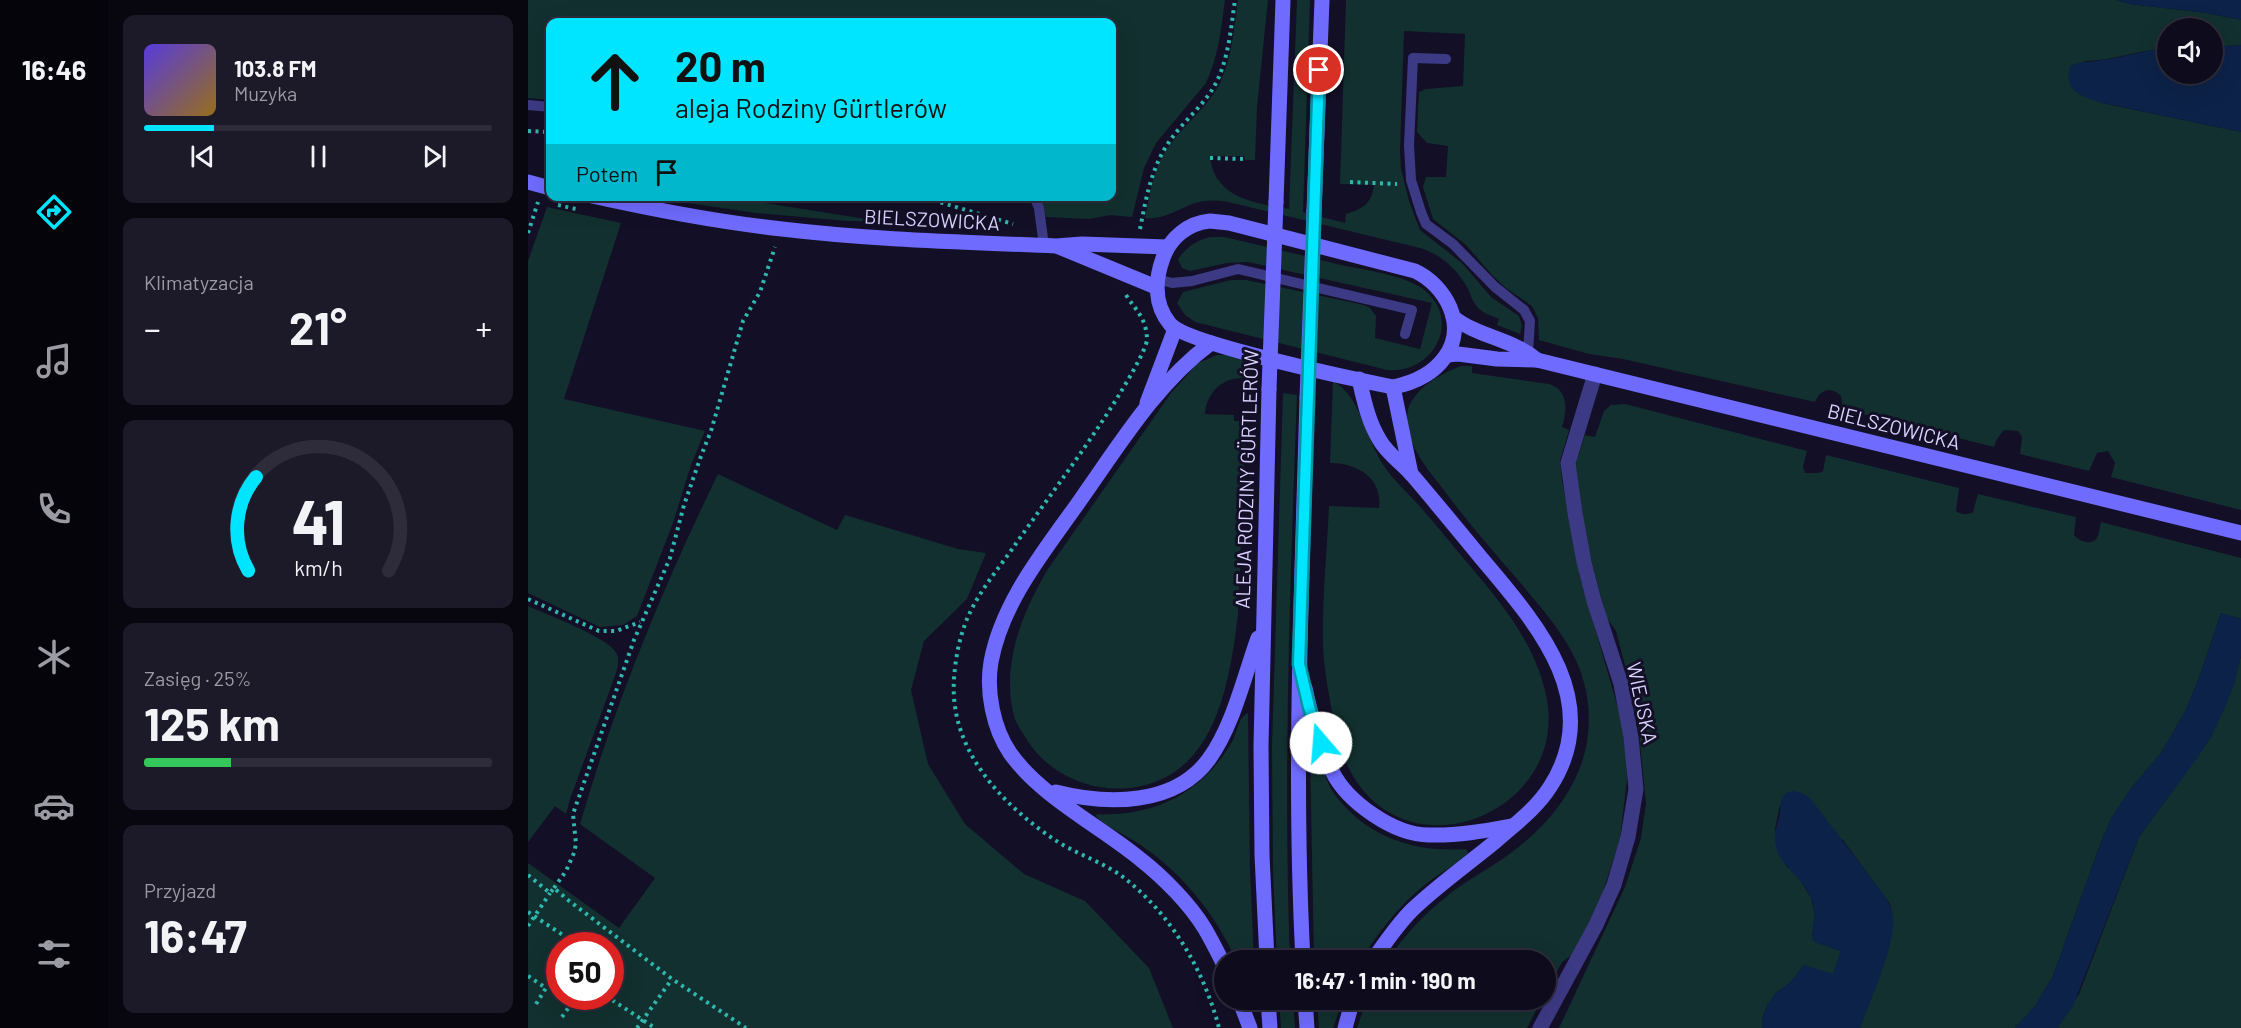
<!DOCTYPE html>
<html lang="pl">
<head>
<meta charset="utf-8">
<style>
  body { margin:0; font-family:Barlow,sans-serif; background:#1c1929; color:#f1f3f6; height:100vh; display:flex; flex-direction:column; font-size:22px; white-space:nowrap }
  * { box-sizing:border-box; margin:0 }
  p { font-size:20px; color:#9b9ba3 }
  .icon { flex:none; width:33px; height:33px; fill:none; stroke:currentColor; stroke-width:2; stroke-linecap:round; stroke-linejoin:round }
  .map { position:relative; flex:1; overflow:hidden }
  .panel { display:flex; flex-direction:column; gap:15px; padding:15px; background:#08060f; width:420px }
  .panel>* { flex:none }
  .banner { position:absolute; left:18px; top:18px; width:570px; height:183px; border-radius:12px; box-shadow:0 6px 24px #0002,0 0 0 2px #2e2b3b; background:#00e5ff; color:#111; overflow:hidden }
  .buttons { position:absolute; left:1629px; top:18px; display:grid; gap:12px }
  .buttons a { display:grid; place-items:center; width:66px; height:66px; border-radius:50%; background:#0e0b1c; box-shadow:0 6px 24px #0002,0 0 0 2px #2e2b3b; font-size:30px }
  .speed { position:absolute; left:18px; top:932px; display:flex; gap:12px; font-size:30px; font-weight:700; text-align:center }
  .speed>* { display:grid; place-content:center; width:78px; height:78px; border-radius:50%; background:#0e0b1c; box-shadow:0 6px 24px #0002,0 0 0 2px #2e2b3b; line-height:1 }
  .speed .limit { border:9px solid #d22; background:#fff; color:#111 }
  .pin { position:absolute; display:grid; place-items:center; width:51px; height:51px; color:#fff; margin:-26px; border:3px solid #fff; border-radius:50%; box-shadow:0 2px 6px #0007 }
  .me { position:absolute; width:66px; margin:-33px; rotate:342deg; stroke-linejoin:round; filter:drop-shadow(0 0 4px #0008) }
  .turn { display:flex; align-items:center; gap:21px; height:126px; padding:0 30px; font-size:27px }
  .turn .icon { width:78px; height:78px; stroke-width:2.5 }
  .turn b { display:block; font-size:42px; line-height:51px }
  .then { display:flex; align-items:center; height:57px; padding:0 30px; background:#0003; gap:12px; font-size:22px }
  .big { font-size:45px; font-weight:700; line-height:1.1 }
  .panel .widget { flex:1; display:flex; flex-direction:column; justify-content:center; gap:9px; min-width:0; padding:0 21px; border-radius:12px; background:#1c1929 }
  .panel .dial { align-items:center; gap:0 }
  .dial svg { height:156px; overflow:visible; fill:none; stroke:#2e2b3b; stroke-width:7; stroke-linecap:round; text-anchor:middle }
  .dial text { fill:#f1f3f6; stroke:none }
  .song { display:flex; align-items:center; gap:18px }
  .cover { width:72px; height:72px; border-radius:9px; background:linear-gradient(135deg,hsl(250 70% 55%),hsl(40 70% 35%)) }
  .played { height:6px; border-radius:3px; background:linear-gradient(90deg,#00e5ff 20%,#2e2b3b 20%) }
  .keys { display:flex; justify-content:space-around; direction:ltr }
  .heat { display:flex; justify-content:space-between; align-items:center; font-size:33px; direction:ltr }
  .charge { height:9px; border-radius:4px; background:linear-gradient(90deg,#34c759 25%,#2e2b3b 0) }
  .trip { position:absolute; left:686px; top:950px; width:342px; height:60px; border-radius:30px; background:#0e0b1c; box-shadow:0 6px 24px #0002,0 0 0 2px #2e2b3b; font-weight:700; line-height:60px; text-align:center }
  main { display:flex; flex:1; min-height:0 }
  .tab-bar { display:flex; flex-direction:column; width:108px; justify-content:space-around; align-items:center; background:#06040b; color:#9b9ba3 }
  .tab-bar .icon { width:42px; height:42px }
  .tab-bar .current { color:#00e5ff }
  .tab-bar b { font-size:27px; color:#f1f3f6 }
  .map>svg:first-child { display:block }
  .green { fill:#12302f; fill-rule:evenodd }
  .water { fill:#0c2248 }
  .lines { fill:none; stroke-linecap:round; stroke-linejoin:round }
  .path { stroke:#2fb8b0; stroke-width:4; stroke-dasharray:3 4.5; stroke-linecap:butt }
  .lane { stroke:#3d3a85; stroke-width:10 }
  .street { stroke:#3d3a85; stroke-width:15 }
  .secondary { stroke:#6f6bff; stroke-width:15 }
  .secondary-bridge { stroke:#6f6bff; stroke-width:15 }
  .route-casing { stroke:#0095a6; stroke-width:15 }
  .route { stroke:#00e5ff; stroke-width:10 }
  .labels { text-anchor:middle; dominant-baseline:central; stroke-width:6; stroke-linejoin:round; paint-order:stroke }
  .street-label { font-size:20px; fill:#d9d4ff; stroke:#130f26 }
</style>
</head>
<body>
<main>
<nav class="tab-bar">
<b>16:46</b>
<svg class="icon current" aria-label="directions" viewBox="0 0 24 24"><path d="M12 3l9 9-9 9-9-9zM9 14v-3h6M13 9l2 2-2 2"/></svg>
<svg class="icon" aria-label="music" viewBox="0 0 24 24"><path d="M9 18V5l10-2v13"/><circle cx="6" cy="18" r="3"/><circle cx="16" cy="16" r="3"/></svg>
<svg class="icon" aria-label="phone" viewBox="0 0 24 24"><path d="M5 4h4l2 5-3 2q2 4 5 5l2-3 5 2v4C11 20 4 13 5 4z"/></svg>
<svg class="icon" aria-label="climate" viewBox="0 0 24 24"><path d="M12 3v18M4 7l16 10M4 17L20 7"/></svg>
<svg class="icon" aria-label="car" viewBox="0 0 24 24"><path d="M5 17H2v-5l4-1 3-4h7l3 4 3 1v5h-3M9 17h6M6 11h13"/><circle cx="7" cy="17" r="2"/><circle cx="17" cy="17" r="2"/></svg>
<svg class="icon" aria-label="filters" viewBox="0 0 24 24"><path d="M4 7h16M4 17h16"/><circle cx="9" cy="7" r="2"/><circle cx="15" cy="17" r="2"/></svg>
</nav>
<section class="panel">
<div class="widget">
<div class="song"><i class="cover"></i><div><b>103.8 FM</b><p>Muzyka</p></div></div>
<div class="played"></div>
<div class="keys"><svg class="icon" aria-label="previous" viewBox="0 0 24 24"><path d="M18 5L8 12l10 7zM5 5v14"/></svg><svg class="icon" aria-label="pause" viewBox="0 0 24 24"><path d="M8 5v14M16 5v14"/></svg><svg class="icon" aria-label="next" viewBox="0 0 24 24"><path d="M6 5l10 7-10 7zM19 5v14"/></svg></div>
</div>
<div class="widget"><p>Klimatyzacja</p>
<div class="heat"><a>−</a><b class="big">21°</b><a>+</a></div>
</div>
<div class="widget dial"><svg viewBox="0 0 100 80">
<path d="M14 69A42 42 0 1 1 86 69"/>
<path d="M14 69A42 42 0 0 1 18 21" stroke="#00e5ff"/>
<text x="50" y="56" font-size="32" font-weight="700">41</text>
<text x="50" y="72" font-size="11">km/h</text>
</svg></div>
<div class="widget"><p>Zasięg · 25%</p><b class="big">125 km</b><div class="charge"></div></div>
<div class="widget"><p>Przyjazd</p><b class="big">16:47</b></div>
</section>
<div class="map">
<svg width="1713" height="1028" viewBox="0 0 1713 1028">
  <rect width="100%" height="100%" fill="#130f26"/>
  <g class="green">
    <path d="M0 0H697C693 30 691 54 678 83L628 143 616 168 604 217 582 215 561 219 518 217 512 197 584 196V22H22V100L0 98Z"/>
    <path d="M710 0H740L729 107 727 160H717L716 156H682C686 198 726 203 761 209L769 0H782L775 212 817 223 818 214C835 209 844 203 846 185L812 184 818 0H1589L1602 4 1679 13 1713 20V45L1685 47 1684 28H1640L1639 48C1611 50 1584 61 1556 61L1574 103 1713 132V510L1583 477 1587 463 1580 451 1569 453 1561 471 1492 454 1494 437 1490 431 1476 430 1469 439 1466 447 1315 409 1313 396C1303 386 1292 390 1287 402L1095 359 1061 354 1011 340 1010 318 1004 306 978 288 964 275 938 245 905 219 895 187 898 177H918L920 146 899 143 889 132 891 92 898 89 935 86 937 34 876 31 872 151 873 169 881 201 892 230 934 263 963 297 991 316 994 326 992 334 969 325 971 319C964 316 956 314 950 308 944 302 943 294 939 287 928 268 912 254 892 248L696 201C686 200 677 200 667 203 650 209 636 220 617 218 622 195 625 169 639 149 654 126 678 109 691 85 704 59 706 28 710 0Z"/>
    <polygon points="119,197 199,197 357,222 319,221 228,213"/>
    <polygon points="19,207 93,223 36,399 177,431 163,465 145,523 109,616 95,625 72,627 0,593 0,261"/>
    <path d="M682 237H696C735 246 774 255 813 265 837 270 883 276 900 293 933 326 902 374 859 370L667 322 657 315 649 303 655 292 703 280H718L836 305 842 308 848 316 847 338 892 349 904 303 720 262 699 263 662 271 654 268 650 259C659 247 667 241 682 237Z"/>
    <path d="M689 355H701L721 359 720 379C697 374 678 392 677 414L706 415V421H718L710 614C705 658 696 718 667 753 624 807 535 797 499 740 493 731 487 722 485 712 474 661 495 611 520 569L643 393 670 363Z"/>
    <path d="M933 366H944V373L1021 384C1041 390 1039 411 1034 427L1041 430 1032 461 1034 480 1052 577 1093 718 1098 756 1099 779 1092 839 1072 901 1045 954 1034 962 1017 994V960H860C876 936 895 915 918 897 933 884 950 875 967 864 1027 825 1073 766 1058 691 1049 646 1018 614 990 580 963 549 936 518 912 485 897 466 878 442 879 417 880 391 912 374 933 366Z"/>
    <path d="M805 381C833 396 838 440 856 466 864 478 875 488 884 498 903 518 920 540 937 560 971 600 1007 642 1018 695 1043 809 885 877 825 776 815 759 810 740 806 721 801 696 796 671 795 645 794 599 799 552 801 506L851 508C855 478 829 463 802 463Z"/>
    <path d="M755 393 769 395C762 584 755 772 762 960H749L745 872 744 746Z"/>
    <path d="M1097 404 1279 451 1275 466 1277 473H1291L1295 471 1298 455 1431 488 1428 511C1434 515 1439 515 1445 512L1450 494 1548 517 1546 535C1551 541 1563 546 1569 538 1571 534 1572 526 1573 522L1713 558V619L1693 613 1672 675 1658 710 1633 753 1605 786 1584 817 1573 842 1525 976 1507 1006 1487 1028H1332L1361 946 1365 919 1362 904 1315 840 1252 805 1247 829 1258 866 1270 877 1283 897 1287 916 1284 935 1288 942 1313 951 1305 975 1276 965 1263 982 1249 992 1240 1004 1234 1018V1028H1031L1097 887 1113 838 1118 804 1111 732 1099 673 1088 631 1078 617 1057 535 1047 466 1057 435 1067 437 1076 411 1083 405Z"/>
    <path d="M190 474 309 530 317 515 430 549 458 553 439 599 396 641 383 690 400 764 437 824 496 874 557 901 621 968 645 1028H0V863L91 928 127 878 52 824C87 703 135 587 190 474ZM32 945H82V996H32Z"/>
    <path d="M0 606C18 614 78 637 87 651 92 658 90 665 88 673L41 802 38 814 27 806 0 842Z"/>
    <polygon points="1713,656 1713,1028 1529,1028 1551,994 1611,837 1683,737 1705,687"/>
    <path d="M720 713 722 871 726 960H708C688 915 655 874 614 846 602 837 577 827 568 816L569 814C627 817 676 792 705 740 709 732 711 716 720 713Z"/>
    <path d="M785 750C794 762 797 779 805 792 836 836 885 853 938 849L940 853C927 866 908 875 894 887 869 908 850 933 833 960H786L782 754Z"/>
    <polygon points="751,999 765,999 767,1028 753,1028"/>
    <polygon points="789,999 815,999 805,1028 791,1028"/>
    <polygon points="839,999 1014,999 999,1028 829,1028"/>
  </g>
  <g class="water">
    <polygon points="1589,0 1713,0 1713,20 1679,13 1602,4"/>
    <path d="M1713 45V132L1575 103C1553 96 1536 93 1542 66 1556 60 1560 63 1574 60 1597 57 1616 50 1639 48L1640 74H1684L1685 47Z"/>
    <polygon points="1693,613 1713,619 1713,656 1705,687 1696,710 1683,737 1670,757 1611,837 1545,1006 1529,1028 1487,1028 1507,1006 1525,976 1573,842 1584,817 1605,786 1633,753 1658,710 1672,675"/>
    <path d="M1265 791 1274 793 1282 798 1356 895C1360 902 1364 908 1365 917 1368 945 1342 1000 1332 1028H1234V1018L1240 1004 1249 992 1263 982 1276 965 1305 974 1313 951 1287 942 1284 939C1285 924 1289 912 1283 898 1274 875 1248 865 1247 840 1246 830 1251 822 1252 812 1253 801 1252 793 1265 791Z"/>
  </g>
  <g class="lines">
    <g class="path">
      <polyline points="0,131 22,132"/>
      <polyline points="682,158 717,159"/>
      <polyline points="822,182 869,184"/>
      <polyline points="391,196 485,224"/>
      <polyline points="30,205 52,210"/>
      <path d="M612 229C618 199 623 168 641 142 655 121 678 104 689 81 701 56 703 27 707 0"/>
      <polyline points="0,233 10,202"/>
      <path d="M598 295C608 311 618 317 619 339 619 349 597 385 591 395 559 447 522 495 487 545 469 571 445 598 435 630 430 645 427 663 426 679 421 749 473 804 527 840 548 854 575 862 595 877 643 914 676 970 691 1028"/>
      <polyline points="0,599 71,631 88,631 112,622"/>
      <polyline points="0,875 22,893 26,888 40,900 144,979 218,1028"/>
      <polyline points="26,888 38,871 46,853 48,844 45,814 106,640 142,558 156,505 173,456 183,431 215,321 232,292 247,247"/>
      <polyline points="0,912 47,943 45,945"/>
      <polyline points="0,926 22,893"/>
      <polyline points="0,976 18,988 8,1004"/>
      <polyline points="78,996 127,1028"/>
      <polyline points="34,1017 48,997 60,1006 66,996"/>
      <polyline points="109,1028 144,979"/>
    </g>
    <g class="lane">
      <polyline points="918,59 885,58 881,145 883,180 893,212 898,224 925,244 967,287 996,310 1002,321 1000,352"/>
      <polyline points="0,105 22,107"/>
      <polyline points="506,196 511,208 516,246"/>
      <polyline points="629,279 644,283 664,281 710,269 884,310 877,334"/>
    </g>
    <polyline class="street" points="1012,1028 1068,925 1086,885 1100,837 1108,789 1103,737 1093,684 1066,601 1056,562 1047,513 1040,463 1067,374"/>
    <g class="secondary">
      <polyline points="0,182 22,188"/>
      <path d="M64 196C127 210 190 222 254 229 345 240 437 242 528 246L554 244 639 247"/>
      <polyline points="748,202 755,0"/>
      <polyline points="786,211 794,0"/>
      <path d="M682 221 701 223 887 271C917 285 940 325 917 357 905 374 885 383 865 387 830 380 658 344 642 324 626 305 627 280 635 258 642 238 660 223 682 221Z"/>
      <polyline points="531,247 628,287"/>
      <path d="M925 317C950 337 985 339 1009 360"/>
      <path d="M683 343C628 384 592 444 553 499 518 549 474 601 463 662 458 691 465 728 482 753 512 796 572 826 612 859 635 877 662 904 677 929 684 941 690 953 696 965"/>
      <polyline points="919,355 930,354 969,359 1009,360 1713,533"/>
      <path d="M831 379C836 400 840 421 851 439 859 454 874 463 885 476 908 503 931 531 954 559 1008 623 1078 701 1022 787 1008 809 987 824 968 841 940 864 910 885 884 910 869 925 857 943 845 960"/>
      <polyline points="865,387 883,474"/>
      <polyline points="619,403 647,329"/>
      <path d="M777 688C783 716 791 745 804 771 819 802 866 835 901 835 929 836 956 831 983 826"/>
      <path d="M528 792C579 805 647 806 681 759 705 726 716 677 730 638"/>
      <polyline points="739,960 734,855 733,746 741,389"/>
      <path d="M775 960C765 773 774 585 779 398"/>
      <polyline points="711,999 722,1028"/>
      <polyline points="740,999 742,1028"/>
      <polyline points="777,999 779,1028"/>
      <polyline points="817,1028 825,999"/>
    </g>
    <g class="secondary-bridge">
      <polyline points="741,389 748,202"/>
      <polyline points="779,398 786,211"/>
    </g>
  </g>
  <g class="lines">
    <defs>
      <polyline id="route" points="791,70 771,664 781,707 793,743"/>
    </defs>
    <use href="#route" class="route-casing"/>
    <use href="#route" class="route"/>
  </g>
  <g class="labels">
    <g class="street-label">
      <text transform="translate(404 219) rotate(3)">BIELSZOWICKA</text>
      <text transform="translate(1366 426) rotate(14)">BIELSZOWICKA</text>
      <text transform="translate(718 479) rotate(-88)">ALEJA RODZINY GÜRTLERÓW</text>
      <text transform="translate(1115 703) rotate(78)">WIEJSKA</text>
    </g>
  </g>
</svg>
<div class="buttons">
<a><svg class="icon" aria-label="sound" viewBox="0 0 24 24"><path d="M4 9h4l5-4v14l-5-4H4zM17 9q2 3 0 6"/></svg></a>
</div>
<div class="speed"><div class="limit">50</div></div>
<div class="pin" style="left:791px;top:70px;background:#d93025"><svg class="icon" aria-label="arrive" viewBox="0 0 24 24"><path d="M6 21V4h12l-3 4 3 4H6"/></svg></div>
<svg class="me" style="left:793px;top:743px" viewBox="-20 -20 40 40"><circle r="19" fill="#fff"/><path d="M0-13L10 11 0 6-10 11z" fill="#00e5ff"/></svg>
<div class="trip">16:47 · 1 min · 190 m</div>
<div class="banner">
<div class="turn"><svg class="icon" aria-label="ahead" viewBox="0 0 24 24"><path d="M12 20V5M6 11l6-6 6 6"/></svg><div><b>20 m</b>aleja Rodziny Gürtlerów</div></div>
<div class="then">Potem<svg class="icon" aria-label="arrive" viewBox="0 0 24 24"><path d="M6 21V4h12l-3 4 3 4H6"/></svg></div>
</div>
</div>
</main>
</body>
</html>
